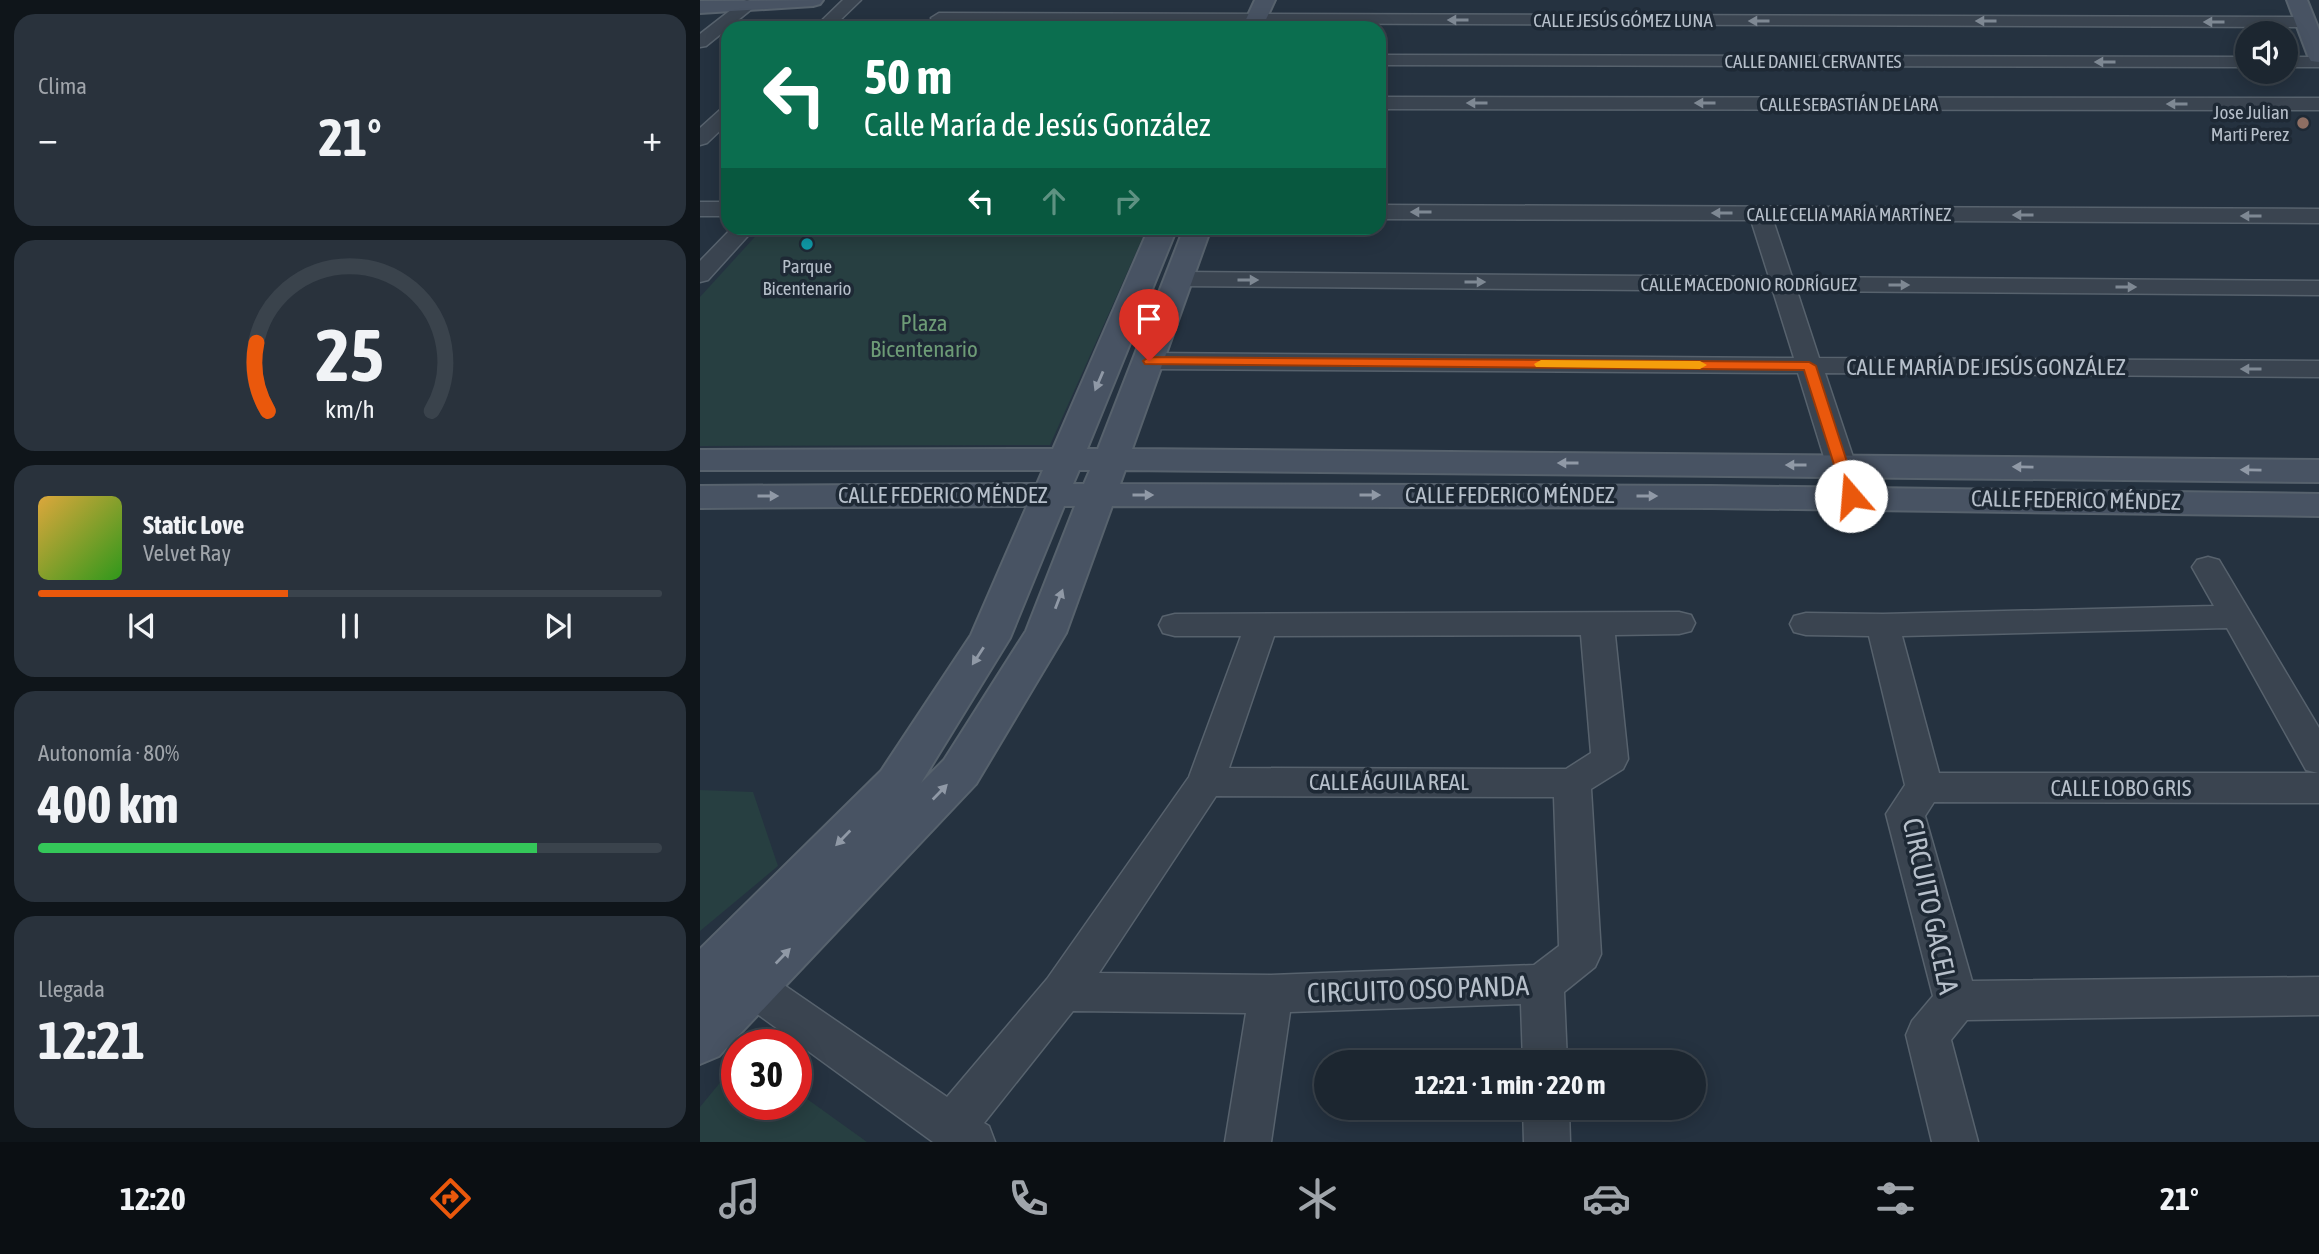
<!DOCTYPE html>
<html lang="es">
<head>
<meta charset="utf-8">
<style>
  body { margin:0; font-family:"Asap Condensed",sans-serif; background:#29323c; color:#f1f3f6; height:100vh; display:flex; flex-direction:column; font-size:26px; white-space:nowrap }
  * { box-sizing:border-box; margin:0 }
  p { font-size:23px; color:#a0a5ab }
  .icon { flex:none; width:38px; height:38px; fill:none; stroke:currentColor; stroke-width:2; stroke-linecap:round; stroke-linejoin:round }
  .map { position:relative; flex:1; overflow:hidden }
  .sheet { display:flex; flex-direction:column; gap:14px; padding:14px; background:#0f151a; width:700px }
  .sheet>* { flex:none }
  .hud { position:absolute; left:21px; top:21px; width:665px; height:214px; border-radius:21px; box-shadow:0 4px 18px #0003,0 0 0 2px #3a434c; background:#0b6e4f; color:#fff; overflow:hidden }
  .fabs { position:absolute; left:1535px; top:21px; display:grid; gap:14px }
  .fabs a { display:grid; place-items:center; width:63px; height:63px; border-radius:50%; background:#1c2630; box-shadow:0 4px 18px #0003,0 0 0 2px #3a434c; font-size:35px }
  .speed { position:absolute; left:21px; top:1029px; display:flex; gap:14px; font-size:35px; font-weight:700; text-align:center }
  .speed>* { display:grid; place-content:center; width:91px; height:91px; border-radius:50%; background:#1c2630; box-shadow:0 4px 18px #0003,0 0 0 2px #3a434c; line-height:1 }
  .speed .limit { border:10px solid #d22; background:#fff; color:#111 }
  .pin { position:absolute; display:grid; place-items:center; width:60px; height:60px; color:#fff; margin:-72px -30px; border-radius:50% 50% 50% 0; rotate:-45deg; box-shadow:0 0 7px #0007 }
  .pin .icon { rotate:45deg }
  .me { position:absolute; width:77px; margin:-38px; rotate:342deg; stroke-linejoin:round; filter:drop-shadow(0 0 5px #0008) }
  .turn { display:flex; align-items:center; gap:24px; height:147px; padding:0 28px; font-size:32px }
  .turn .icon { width:91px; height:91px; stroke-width:2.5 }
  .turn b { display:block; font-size:49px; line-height:60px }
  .lanes { display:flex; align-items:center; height:66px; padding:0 28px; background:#0003; justify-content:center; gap:35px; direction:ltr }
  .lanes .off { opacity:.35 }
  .big { font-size:52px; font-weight:700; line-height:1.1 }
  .sheet .widget { flex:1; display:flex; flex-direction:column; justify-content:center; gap:10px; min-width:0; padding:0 24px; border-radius:21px; background:#29323c }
  .sheet .dial { align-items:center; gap:0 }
  .dial svg { height:182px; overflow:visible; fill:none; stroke:#3a434c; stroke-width:7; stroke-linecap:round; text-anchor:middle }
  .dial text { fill:#f1f3f6; stroke:none }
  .song { display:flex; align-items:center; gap:21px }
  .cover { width:84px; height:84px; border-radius:10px; background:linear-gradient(135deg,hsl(40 70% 55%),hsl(110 70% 35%)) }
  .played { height:7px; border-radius:4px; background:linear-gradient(90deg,#ea580c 40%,#3a434c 40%) }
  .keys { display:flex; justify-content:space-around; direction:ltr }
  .heat { display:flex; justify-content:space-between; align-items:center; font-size:38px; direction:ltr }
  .charge { height:10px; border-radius:5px; background:linear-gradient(90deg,#34c759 80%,#3a434c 0) }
  .trip { position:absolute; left:614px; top:1050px; width:392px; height:70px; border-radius:35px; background:#1c2630; box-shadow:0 4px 18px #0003,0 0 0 2px #3a434c; font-weight:700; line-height:70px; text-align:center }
  .menu { display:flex; height:112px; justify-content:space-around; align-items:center; background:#0b0f13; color:#a0a5ab }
  .menu .icon { width:49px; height:49px }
  .menu .current { color:#ea580c }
  .menu b { font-size:32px; color:#f1f3f6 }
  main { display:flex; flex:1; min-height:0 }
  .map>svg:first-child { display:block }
  .green { fill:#273f41 }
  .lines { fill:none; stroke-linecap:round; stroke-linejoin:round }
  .street-casing { stroke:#57626d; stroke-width:3 }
  .secondary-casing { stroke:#57626d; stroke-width:4 }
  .street { fill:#3a4450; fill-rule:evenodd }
  .secondary { fill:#485363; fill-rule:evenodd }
  .oneway { fill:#7e8893 }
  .oneway2 { fill:#9099a6 }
  .route { fill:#ea580c; stroke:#983908; stroke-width:2 }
  .slow { fill:#f59e0b }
  .education-dot { fill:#8d6e63; stroke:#1e2935; stroke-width:2.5 }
  .culture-dot { fill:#0f9aa8; stroke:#1e2935; stroke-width:2.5 }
  .labels { text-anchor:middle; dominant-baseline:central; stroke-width:7; stroke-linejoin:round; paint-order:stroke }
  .far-street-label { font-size:19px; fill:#b6bfca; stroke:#1e2935 }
  .far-poi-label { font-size:19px; fill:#b6bfca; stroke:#1e2935; text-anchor:end }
  .park-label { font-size:23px; fill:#6d9b76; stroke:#1e2935 }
  .street-label { font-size:23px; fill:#b6bfca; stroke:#1e2935 }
  .near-street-label { font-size:28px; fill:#b6bfca; stroke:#1e2935 }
</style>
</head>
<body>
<main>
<section class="sheet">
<div class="widget"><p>Clima</p>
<div class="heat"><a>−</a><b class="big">21°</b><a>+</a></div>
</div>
<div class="widget dial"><svg viewBox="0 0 100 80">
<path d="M14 69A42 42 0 1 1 86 69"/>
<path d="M14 69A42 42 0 0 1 9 39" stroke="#ea580c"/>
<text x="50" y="56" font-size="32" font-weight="700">25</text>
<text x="50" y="72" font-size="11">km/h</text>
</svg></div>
<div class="widget">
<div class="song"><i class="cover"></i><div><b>Static Love</b><p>Velvet Ray</p></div></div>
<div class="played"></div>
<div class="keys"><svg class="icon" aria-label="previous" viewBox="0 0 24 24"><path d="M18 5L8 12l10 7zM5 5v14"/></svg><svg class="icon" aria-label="pause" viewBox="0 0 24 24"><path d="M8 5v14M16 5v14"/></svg><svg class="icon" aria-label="next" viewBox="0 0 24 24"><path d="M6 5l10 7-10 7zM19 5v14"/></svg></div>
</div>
<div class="widget"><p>Autonomía · 80%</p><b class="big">400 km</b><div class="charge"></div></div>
<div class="widget"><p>Llegada</p><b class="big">12:21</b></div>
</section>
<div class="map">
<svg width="1619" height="1142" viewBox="0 0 1619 1142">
  <rect width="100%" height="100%" fill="#253240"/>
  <g class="green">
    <polygon points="63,228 447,228 350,445 0,446 0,297"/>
    <polygon points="0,790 53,792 78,866 0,931"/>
    <polygon points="37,1062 37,1104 96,1104 96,1091 167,1142 0,1142 0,1107"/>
  </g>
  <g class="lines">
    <defs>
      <g id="street">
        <polygon points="47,0 53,2 55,5 53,8 6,46 0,47 0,34 41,2"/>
        <polygon points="143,0 161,0 132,28 114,28"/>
        <polygon points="239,13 1606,17 1614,22 1606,27 233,22 231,18"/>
        <polygon points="679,55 1547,57 1547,67 679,65"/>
        <rect x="1586" y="57" width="33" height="10"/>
        <polygon points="679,97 1619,98 1619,110 679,109"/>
        <polygon points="28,107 28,123 7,143 0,145 0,128 21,109"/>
        <rect x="0" y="202" width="28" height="14"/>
        <polygon points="679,205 1619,209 1619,223 1073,220 1092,277 1619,281 1619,295 1097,291 1119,358 1619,361 1619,377 1125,373 1166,496 1161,502 1151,505 1141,502 1136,496 1098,373 449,369 440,366 436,361 440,356 449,353 1094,358 1073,291 480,286 472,284 468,279 472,274 480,272 1069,277 1051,220 679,219"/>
        <polygon points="32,228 55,228 8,280 0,282 0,261"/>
        <path d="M1508 557 1519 560 1619 728V803L1234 802 1225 816 1272 981 1619 977V1015L1267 1020 1251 1040 1278 1142H1232L1206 1035 1212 1021 1233 996 1186 814 1205 785 1169 636 1106 635 1094 632 1090 624 1094 616 1106 613 1183 614 1514 606 1492 567 1497 560ZM1527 628 1606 770 1618 773H1239L1202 636Z"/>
        <path d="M979 612 991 615 995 623 991 631 979 634 915 635 928 759 923 769 891 789 901 954 895 967 864 992 867 1062H823L821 1004 590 1012 571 1142H525L546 1013 373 1011 284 1123 289 1126 295 1142H233L38 1000 19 991 13 978 19 965 34 959 68 974 247 1097 347 979 489 777 541 636H475L463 633 459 625 463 617 475 614ZM881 635 891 753 866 769 529 768 574 636ZM516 796 854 797 859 946 834 965 571 975 399 973Z"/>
        <polygon points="823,1108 869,1108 870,1142 824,1142"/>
      </g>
      <g id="secondary">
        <polygon points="123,0 120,4 113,6 0,13 0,1"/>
        <polygon points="555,0 575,0 562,28 542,28"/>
        <polygon points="1587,0 1607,0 1619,30 1619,62 1611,61 1608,56"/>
        <path d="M449 228H477L387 449H398L484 228H511L432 449 1619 460V482L425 470 420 484 1012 486 1619 494V516L1012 508 412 506 366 633 276 784 19 1056 0 1064V949L181 771 271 635 327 506 0 508V486L337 484 343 470H0V450L353 449ZM379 470H390L384 484H373ZM364 506H375L326 631 244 760 221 783 310 638Z"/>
      </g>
    </defs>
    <use href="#street" class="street-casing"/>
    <use href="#secondary" class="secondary-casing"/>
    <use href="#street" class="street"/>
    <use href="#secondary" class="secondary"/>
  </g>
  <defs><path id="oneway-solid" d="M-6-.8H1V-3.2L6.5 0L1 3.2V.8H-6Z" transform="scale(1.75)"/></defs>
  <g class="oneway">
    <use href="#oneway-solid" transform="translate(758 20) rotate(-180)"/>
    <use href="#oneway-solid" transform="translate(1059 21) rotate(-180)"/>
    <use href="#oneway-solid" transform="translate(1286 21) rotate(-180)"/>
    <use href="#oneway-solid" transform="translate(1514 22) rotate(-180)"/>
    <use href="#oneway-solid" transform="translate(1405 62) rotate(-180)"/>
    <use href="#oneway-solid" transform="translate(777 103) rotate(-180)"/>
    <use href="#oneway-solid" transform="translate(1005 103) rotate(-180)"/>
    <use href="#oneway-solid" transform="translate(1477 104) rotate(-180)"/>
    <use href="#oneway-solid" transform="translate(721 212) rotate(-180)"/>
    <use href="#oneway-solid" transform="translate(1022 213) rotate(-180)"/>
    <use href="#oneway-solid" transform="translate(1323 215) rotate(-180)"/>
    <use href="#oneway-solid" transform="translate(1551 216) rotate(-180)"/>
    <use href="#oneway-solid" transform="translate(548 280)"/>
    <use href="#oneway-solid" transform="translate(775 282)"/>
    <use href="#oneway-solid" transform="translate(1199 285)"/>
    <use href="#oneway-solid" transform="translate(1426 287)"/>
    <use href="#oneway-solid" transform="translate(1551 369) rotate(-180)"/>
  </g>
  <g class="oneway2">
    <use href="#oneway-solid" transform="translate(399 381) rotate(113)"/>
    <use href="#oneway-solid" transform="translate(868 463) rotate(-180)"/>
    <use href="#oneway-solid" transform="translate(1096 465) rotate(-180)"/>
    <use href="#oneway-solid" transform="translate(1323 467) rotate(-179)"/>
    <use href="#oneway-solid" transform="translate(1551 470) rotate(-179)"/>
    <use href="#oneway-solid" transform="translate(443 495)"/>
    <use href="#oneway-solid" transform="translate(670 495)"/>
    <use href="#oneway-solid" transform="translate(68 496)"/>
    <use href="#oneway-solid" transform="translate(947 496)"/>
    <use href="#oneway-solid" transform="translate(359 599) rotate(-69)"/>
    <use href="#oneway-solid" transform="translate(278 656) rotate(123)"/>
    <use href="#oneway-solid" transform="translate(240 792) rotate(-46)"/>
    <use href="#oneway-solid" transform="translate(143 838) rotate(134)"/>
    <use href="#oneway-solid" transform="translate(83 956) rotate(-46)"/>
  </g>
  <polygon class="route" points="449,357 1109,362 1116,366 1158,496 1151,500 1144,496 1104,370 445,364 443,361"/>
  <polygon class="slow" points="841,360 1000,361 1007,365 1000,369 836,367 834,364"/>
  <circle class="education-dot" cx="1603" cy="123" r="7"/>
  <circle class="culture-dot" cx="107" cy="244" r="7"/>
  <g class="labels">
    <g class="far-street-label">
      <text x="923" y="20">CALLE JESÚS GÓMEZ LUNA</text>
      <text x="1113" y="61">CALLE DANIEL CERVANTES</text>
      <text x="1149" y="104">CALLE SEBASTIÁN DE LARA</text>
      <text x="1149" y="214">CALLE CELIA MARÍA MARTÍNEZ</text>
      <text x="1049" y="284">CALLE MACEDONIO RODRÍGUEZ</text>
    </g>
    <g class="far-poi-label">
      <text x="1589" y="112">Jose Julian<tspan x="1589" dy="22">Marti Perez</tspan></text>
      <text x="107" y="266" text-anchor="middle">Parque<tspan x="107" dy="22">Bicentenario</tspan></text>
    </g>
    <g class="park-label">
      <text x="224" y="323">Plaza<tspan x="224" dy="26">Bicentenario</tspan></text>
    </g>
    <g class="street-label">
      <text x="1286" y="367">CALLE MARÍA DE JESÚS GONZÁLEZ</text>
      <text x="243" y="495">CALLE FEDERICO MÉNDEZ</text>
      <text x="810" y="495">CALLE FEDERICO MÉNDEZ</text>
      <text transform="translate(1376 500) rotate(1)">CALLE FEDERICO MÉNDEZ</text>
      <text x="689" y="782">CALLE ÁGUILA REAL</text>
      <text x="1421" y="788">CALLE LOBO GRIS</text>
    </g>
    <g class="near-street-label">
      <text transform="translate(1231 906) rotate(78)">CIRCUITO GACELA</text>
      <text transform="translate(718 989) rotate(-2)">CIRCUITO OSO PANDA</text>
    </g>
  </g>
</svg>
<div class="fabs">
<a><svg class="icon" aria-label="sound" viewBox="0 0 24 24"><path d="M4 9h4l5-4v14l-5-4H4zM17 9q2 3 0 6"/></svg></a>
</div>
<div class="speed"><div class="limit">30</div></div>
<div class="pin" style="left:449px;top:361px;background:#d93025"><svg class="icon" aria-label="arrive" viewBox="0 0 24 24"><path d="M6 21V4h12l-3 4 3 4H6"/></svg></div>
<svg class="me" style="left:1151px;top:496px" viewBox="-20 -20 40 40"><circle r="19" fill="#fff"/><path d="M0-13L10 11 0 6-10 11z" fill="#ea580c"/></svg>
<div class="trip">12:21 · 1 min · 220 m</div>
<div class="hud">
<div class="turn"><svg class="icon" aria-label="left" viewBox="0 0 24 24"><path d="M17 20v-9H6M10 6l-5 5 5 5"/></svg><div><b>50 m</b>Calle María de Jesús González</div></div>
<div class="lanes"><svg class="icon" aria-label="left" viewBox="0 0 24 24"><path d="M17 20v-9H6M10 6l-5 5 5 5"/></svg><svg class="icon off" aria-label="ahead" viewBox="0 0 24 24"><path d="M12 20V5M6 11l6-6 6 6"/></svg><svg class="icon off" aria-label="right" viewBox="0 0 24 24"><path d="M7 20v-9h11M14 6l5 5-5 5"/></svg></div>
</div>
</div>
</main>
<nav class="menu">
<b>12:20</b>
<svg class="icon current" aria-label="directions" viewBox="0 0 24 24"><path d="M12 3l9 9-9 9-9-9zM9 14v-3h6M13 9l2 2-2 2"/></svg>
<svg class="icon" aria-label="music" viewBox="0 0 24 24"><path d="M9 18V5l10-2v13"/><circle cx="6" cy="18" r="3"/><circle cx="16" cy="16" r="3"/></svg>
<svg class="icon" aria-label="phone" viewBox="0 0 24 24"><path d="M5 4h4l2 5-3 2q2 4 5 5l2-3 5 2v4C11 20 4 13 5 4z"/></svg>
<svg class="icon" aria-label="climate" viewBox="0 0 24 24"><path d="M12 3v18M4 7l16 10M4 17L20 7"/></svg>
<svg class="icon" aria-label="car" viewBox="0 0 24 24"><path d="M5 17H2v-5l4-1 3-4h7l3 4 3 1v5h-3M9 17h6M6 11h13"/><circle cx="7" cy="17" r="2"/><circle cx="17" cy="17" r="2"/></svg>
<svg class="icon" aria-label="filters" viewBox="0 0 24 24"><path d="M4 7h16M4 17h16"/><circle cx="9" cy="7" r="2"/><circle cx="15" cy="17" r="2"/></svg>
<b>21°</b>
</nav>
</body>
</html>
